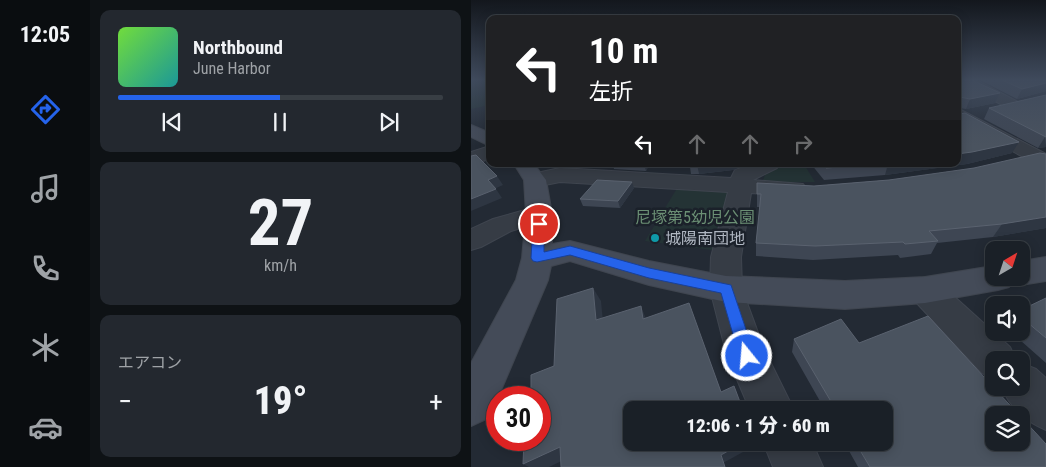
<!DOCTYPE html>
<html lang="ja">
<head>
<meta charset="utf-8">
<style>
  body { margin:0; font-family:"Roboto Condensed","Noto Sans JP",sans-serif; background:#23282f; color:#f1f3f6; height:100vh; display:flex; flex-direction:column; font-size:19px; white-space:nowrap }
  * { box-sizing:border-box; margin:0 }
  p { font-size:16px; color:#9fa3a7 }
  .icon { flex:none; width:28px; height:28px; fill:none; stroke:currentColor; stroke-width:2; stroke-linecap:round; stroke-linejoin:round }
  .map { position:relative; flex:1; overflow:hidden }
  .panel { display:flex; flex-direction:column; gap:10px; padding:10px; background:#0e1215; width:381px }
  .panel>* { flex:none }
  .banner { position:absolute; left:15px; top:15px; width:475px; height:152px; border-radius:10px; box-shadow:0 2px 12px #0003,0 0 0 1px #383e44; background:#202124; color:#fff; overflow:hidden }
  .needle { width:32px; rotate:39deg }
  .controls { position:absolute; left:514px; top:241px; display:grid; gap:10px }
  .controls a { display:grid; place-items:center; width:45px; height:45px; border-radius:10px; background:#1a2027; box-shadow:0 2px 12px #0003,0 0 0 1px #383e44; font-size:25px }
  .speed { position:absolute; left:15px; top:386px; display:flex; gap:10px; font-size:25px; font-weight:700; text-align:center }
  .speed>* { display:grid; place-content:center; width:65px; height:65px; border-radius:50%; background:#1a2027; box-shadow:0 2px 12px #0003,0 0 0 1px #383e44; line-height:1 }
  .speed .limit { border:8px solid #d22; background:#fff; color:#111 }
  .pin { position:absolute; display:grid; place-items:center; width:42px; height:42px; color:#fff; margin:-21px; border:2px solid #fff; border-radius:50%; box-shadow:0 1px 5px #0007 }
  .me { position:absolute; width:55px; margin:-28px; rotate:343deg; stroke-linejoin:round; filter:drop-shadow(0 0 4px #0008) }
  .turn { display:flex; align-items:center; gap:18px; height:105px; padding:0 20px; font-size:22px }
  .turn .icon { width:65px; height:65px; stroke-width:2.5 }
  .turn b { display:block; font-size:35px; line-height:42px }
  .lanes { display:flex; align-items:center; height:48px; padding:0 20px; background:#0003; justify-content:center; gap:25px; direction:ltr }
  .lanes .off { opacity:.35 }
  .big { font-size:38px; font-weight:800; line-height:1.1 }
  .panel .tile { flex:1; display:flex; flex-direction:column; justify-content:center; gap:8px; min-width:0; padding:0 18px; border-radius:10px; background:#23282f }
  .panel .dial { align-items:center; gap:0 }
  .dial b { font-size:65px; line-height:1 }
  .song { display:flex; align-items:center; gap:15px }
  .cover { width:60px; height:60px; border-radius:8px; background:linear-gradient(135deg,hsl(100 70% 55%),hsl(180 70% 35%)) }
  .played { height:5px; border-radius:2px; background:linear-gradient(90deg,#2563eb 50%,#383e44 50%) }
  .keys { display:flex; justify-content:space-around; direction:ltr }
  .heat { display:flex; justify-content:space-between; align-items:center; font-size:28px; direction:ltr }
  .trip { position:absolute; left:152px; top:401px; width:270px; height:50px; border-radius:10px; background:#1a2027; box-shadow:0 2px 12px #0003,0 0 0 1px #383e44; font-weight:800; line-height:50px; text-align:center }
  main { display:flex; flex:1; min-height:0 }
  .menu { display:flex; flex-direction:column; width:90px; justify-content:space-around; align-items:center; background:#0a0d10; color:#9fa3a7 }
  .menu .icon { width:35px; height:35px }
  .menu .on { color:#2563eb }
  .menu b { font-size:22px; color:#f1f3f6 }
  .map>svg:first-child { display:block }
  .green { fill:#243335 }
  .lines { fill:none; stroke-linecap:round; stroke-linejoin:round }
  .street-casing { stroke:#3f454f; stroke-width:2 }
  .secondary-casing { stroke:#3f454f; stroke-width:2 }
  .street { fill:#363c45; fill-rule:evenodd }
  .secondary { fill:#444b58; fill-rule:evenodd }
  .wall { fill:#3e4653 }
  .shaded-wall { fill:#2e3642 }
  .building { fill:#4a535f; stroke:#5a626f }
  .route { fill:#2563eb; stroke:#184099 }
  .culture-dot { fill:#0f9aa8; stroke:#1b212a; stroke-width:2 }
  .labels { text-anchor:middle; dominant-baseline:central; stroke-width:5; stroke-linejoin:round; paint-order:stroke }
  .park-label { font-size:16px; fill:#6b8f74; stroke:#1b212a }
  .poi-label { font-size:16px; fill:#b0b7c2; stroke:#1b212a; text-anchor:start }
</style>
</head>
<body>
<main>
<nav class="menu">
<b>12:05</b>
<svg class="icon on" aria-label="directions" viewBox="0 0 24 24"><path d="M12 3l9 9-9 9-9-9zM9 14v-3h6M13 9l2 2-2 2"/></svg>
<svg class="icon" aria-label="music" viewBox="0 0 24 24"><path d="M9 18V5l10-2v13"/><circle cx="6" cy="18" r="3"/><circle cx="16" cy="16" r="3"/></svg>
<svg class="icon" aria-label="phone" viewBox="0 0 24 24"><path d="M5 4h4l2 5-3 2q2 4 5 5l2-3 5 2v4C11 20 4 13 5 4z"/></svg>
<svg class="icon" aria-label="climate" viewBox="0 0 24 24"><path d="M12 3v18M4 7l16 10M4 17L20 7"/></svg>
<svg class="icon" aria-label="car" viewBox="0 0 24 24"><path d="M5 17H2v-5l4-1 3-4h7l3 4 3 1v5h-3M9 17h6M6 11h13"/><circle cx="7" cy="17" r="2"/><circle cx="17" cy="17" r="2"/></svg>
</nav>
<section class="panel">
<div class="tile">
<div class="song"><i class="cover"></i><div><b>Northbound</b><p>June Harbor</p></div></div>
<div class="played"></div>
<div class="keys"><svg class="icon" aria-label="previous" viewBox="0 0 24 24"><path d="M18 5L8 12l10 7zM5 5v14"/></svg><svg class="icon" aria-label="pause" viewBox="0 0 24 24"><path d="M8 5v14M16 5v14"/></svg><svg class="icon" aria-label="next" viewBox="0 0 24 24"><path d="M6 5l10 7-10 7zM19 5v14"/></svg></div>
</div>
<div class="tile dial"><b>27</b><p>km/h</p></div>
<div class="tile"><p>エアコン</p>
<div class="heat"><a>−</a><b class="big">19°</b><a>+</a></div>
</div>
</section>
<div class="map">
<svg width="575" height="467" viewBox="0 0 575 467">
  <rect width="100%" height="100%" fill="#232a34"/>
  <g class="green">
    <polygon points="0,80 19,80 19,105 0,109"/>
    <polygon points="315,164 333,164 344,182 300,182 292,180 294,175"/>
    <polygon points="208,185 262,190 248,251 174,241"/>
  </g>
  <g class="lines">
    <defs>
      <g id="street">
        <polygon points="489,80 505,80 549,103 552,106 549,109 539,109 490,83"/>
        <polygon points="486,108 575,154 575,168 568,166 486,120"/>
        <polygon points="19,146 19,159 0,164 0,152"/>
        <polygon points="281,164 309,164 306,168 282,180 332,184 336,189 332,194 324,196 280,193 270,257 271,289 293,349 323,410 279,410 256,356 239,289 240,257 257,192 89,182 64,187 56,185 53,180 56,175 89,168 260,178 264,170"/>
        <polygon points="68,206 77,208 81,214 77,220 40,231 10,247 0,250 0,229 22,219"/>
        <polygon points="454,277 466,281 539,347 545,360 522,360 522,378 511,373 442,299 438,290 442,281"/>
        <path d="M550 363 565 369 575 378V430C555 422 539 407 531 388H550Z"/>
        <polygon points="292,442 341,442 352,467 302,467"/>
      </g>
      <g id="secondary">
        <polygon points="0,125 19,133 19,146 0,137"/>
        <polygon points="43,164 63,164 75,180 81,214 81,244 99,241 178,261 255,276 374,281 454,277 522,266 522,278 550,278 550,261 575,257 575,281 550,285 541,282 538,287 527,290 454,303 374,309 255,302 178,285 99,261 80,266 77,280 25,402 15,419 0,426 0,363 45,280 51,258 55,214 53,180"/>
      </g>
    </defs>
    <use href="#street" class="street-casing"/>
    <use href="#secondary" class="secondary-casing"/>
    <use href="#street" class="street"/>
    <use href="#secondary" class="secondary"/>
  </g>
  <g class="wall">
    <polygon points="486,80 529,93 524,103 495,109 489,108 489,114 541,153 496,164 414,175 353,180 340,164 486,164"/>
    <polygon points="509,80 575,80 575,91 546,99"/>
    <polygon points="575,95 575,147 567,148 513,119 518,108"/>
    <polygon points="112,164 277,164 262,170 228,174 220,174 219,167 216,167 216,164 177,167 175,171 143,169 142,165 113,168"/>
    <polygon points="503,168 575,228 522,237 466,243 460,254 429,258 427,255 342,260 285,256 285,243 289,207 286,207 286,183 343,186 418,180"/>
    <polygon points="163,188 149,208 112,206 109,199"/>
    <polygon points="575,298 575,363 540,332 550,332 550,310"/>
    <polygon points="323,339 388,343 575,467 387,467 373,442 414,442 414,410 354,410 321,352"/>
  </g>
  <g class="shaded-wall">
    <polygon points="575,83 575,91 546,99 551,89"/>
    <polygon points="529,93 524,103 495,109 499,99"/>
    <polygon points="574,137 575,147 567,148"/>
    <polygon points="548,142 541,153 496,164 414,175 417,164 486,164 486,154"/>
    <polygon points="173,164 176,164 177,167 175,171"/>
    <polygon points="216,164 218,164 219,167 216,167"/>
    <polygon points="226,164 277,164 262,170 228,174"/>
    <polygon points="26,176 32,185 23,189 17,180"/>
    <polygon points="161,182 163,188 149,208 147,201"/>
    <polygon points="25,189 31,198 0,211 0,199"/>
    <polygon points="575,217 575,228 522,237 531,224"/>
    <polygon points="122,288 130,301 133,333 125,320"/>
    <polygon points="170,306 175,319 172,319"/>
    <polygon points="273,442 283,442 283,446 252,463 250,455"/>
    <polygon points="89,447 101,456 78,467 58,467 52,464"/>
  </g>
  <g class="building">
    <polygon points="486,80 501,80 529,93 499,99 489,97 489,114 494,113 548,142 501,152 486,154"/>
    <polygon points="531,80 575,80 575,83 551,89"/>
    <polygon points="575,95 575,137 518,108"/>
    <polygon points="569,153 575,154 575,217 531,224 458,231 467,241 434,244 432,242 344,246 285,243 290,194 286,194 286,183 343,186 418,180 503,168"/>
    <polygon points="5,155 26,176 17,180 25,189 0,199 0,156"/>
    <polygon points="352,164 408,164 355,168"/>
    <polygon points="126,180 161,182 147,201 109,199"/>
    <polygon points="122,288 125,320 170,306 172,319 218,303 250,392 263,386 272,410 161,410 161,442 273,442 250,455 254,467 90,467 89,447 52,464 53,440 69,440 69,398 60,398 60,375 83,366 86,299"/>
    <polygon points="575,298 575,338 550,317 550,310"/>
    <polygon points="457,316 548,415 522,415 522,442 550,442 550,417 575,444 575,467 399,467 384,442 414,442 414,410 365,410 323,339 370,319 388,343"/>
  </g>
  <linearGradient id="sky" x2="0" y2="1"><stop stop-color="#13171d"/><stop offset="0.55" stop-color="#3f4a5c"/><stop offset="1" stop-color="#3f4a5c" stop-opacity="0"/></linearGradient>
  <rect width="575" height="145" fill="url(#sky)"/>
  <polygon class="route" points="68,220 73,224 73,252 99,246 178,268 260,285 284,356 282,362 276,364 270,362 250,293 178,278 99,255 66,262 62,261 60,258 62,224"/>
  <circle class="culture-dot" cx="184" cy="238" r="5"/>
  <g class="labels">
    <g class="park-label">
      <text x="224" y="217">尼塚第5幼児公園</text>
    </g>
    <g class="poi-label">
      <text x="194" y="238">城陽南団地</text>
    </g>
  </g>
</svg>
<div class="controls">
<a><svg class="needle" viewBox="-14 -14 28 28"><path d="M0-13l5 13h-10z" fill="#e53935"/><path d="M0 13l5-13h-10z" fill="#9fa3a7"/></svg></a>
<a><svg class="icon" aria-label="sound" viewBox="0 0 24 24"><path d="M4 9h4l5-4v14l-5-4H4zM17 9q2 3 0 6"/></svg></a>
<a><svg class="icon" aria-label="search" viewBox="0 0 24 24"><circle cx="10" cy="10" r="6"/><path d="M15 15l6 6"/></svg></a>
<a><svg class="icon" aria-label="layers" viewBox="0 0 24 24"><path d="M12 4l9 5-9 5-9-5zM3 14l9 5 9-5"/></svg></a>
</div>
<div class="speed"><div class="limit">30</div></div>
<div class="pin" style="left:68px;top:224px;background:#d93025"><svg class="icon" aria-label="arrive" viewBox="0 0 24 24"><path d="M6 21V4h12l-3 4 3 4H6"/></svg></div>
<svg class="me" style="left:276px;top:356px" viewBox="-20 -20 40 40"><circle r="17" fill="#2563eb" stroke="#fff" stroke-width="3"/><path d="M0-11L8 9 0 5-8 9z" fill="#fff"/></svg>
<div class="trip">12:06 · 1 分 · 60 m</div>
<div class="banner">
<div class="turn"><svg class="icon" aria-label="left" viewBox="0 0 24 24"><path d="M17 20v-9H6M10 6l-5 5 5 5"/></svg><div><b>10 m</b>左折</div></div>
<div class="lanes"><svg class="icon" aria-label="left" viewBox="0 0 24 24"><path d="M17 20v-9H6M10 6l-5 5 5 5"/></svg><svg class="icon off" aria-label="ahead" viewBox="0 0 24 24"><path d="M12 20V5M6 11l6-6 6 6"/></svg><svg class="icon off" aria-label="ahead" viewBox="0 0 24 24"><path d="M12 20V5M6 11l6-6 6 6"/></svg><svg class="icon off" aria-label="right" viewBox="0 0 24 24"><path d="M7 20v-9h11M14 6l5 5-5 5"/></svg></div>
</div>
</div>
</main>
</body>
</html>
